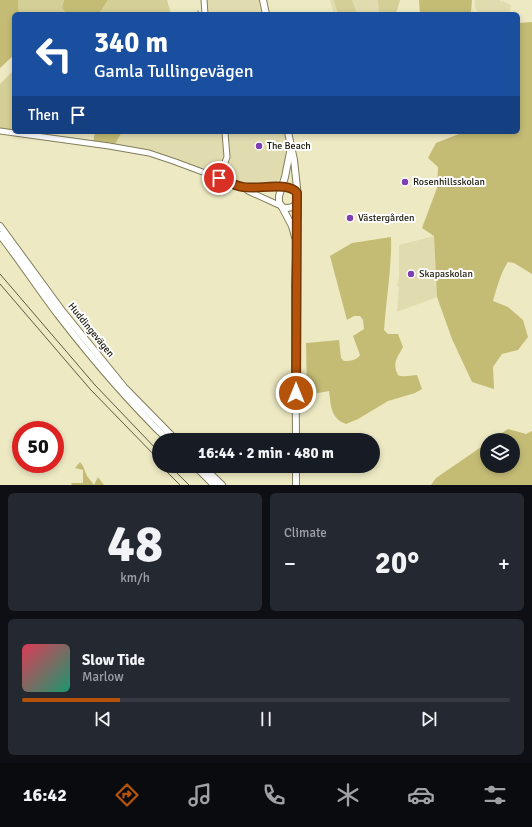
<!DOCTYPE html>
<html lang="en">
<head>
<meta charset="utf-8">
<style>
  body { margin:0; font-family:Signika,sans-serif; background:#242831; color:#f1f3f6; height:100vh; display:flex; flex-direction:column; font-size:15px; white-space:nowrap }
  * { box-sizing:border-box; margin:0 }
  p { font-size:13px; color:#9ea1a6 }
  .icon { flex:none; width:22px; height:22px; fill:none; stroke:currentColor; stroke-width:2; stroke-linecap:round; stroke-linejoin:round }
  .map { position:relative; height:485px; overflow:hidden }
  .side { display:flex; flex-direction:column; gap:8px; padding:8px; background:#0d0f14; flex:1 }
  .side>* { flex:none }
  .guide { position:absolute; left:12px; top:12px; width:508px; height:122px; border-radius:6px; box-shadow:0 2px 6px #0003; background:#1a4fa0; color:#fff; overflow:hidden }
  .fabs { position:absolute; left:480px; top:433px; display:grid; gap:8px }
  .fabs a { display:grid; place-items:center; width:40px; height:40px; border-radius:50%; background:#171b24; box-shadow:0 2px 6px #0003; font-size:20px }
  .speed { position:absolute; left:12px; top:421px; display:flex; gap:8px; font-size:20px; font-weight:700; text-align:center }
  .speed>* { display:grid; place-content:center; width:52px; height:52px; border-radius:50%; background:#171b24; box-shadow:0 2px 6px #0003; line-height:1 }
  .speed .limit { border:6px solid #d22; background:#fff; color:#111 }
  .pin { position:absolute; display:grid; place-items:center; width:34px; height:34px; color:#fff; margin:-17px; border:2px solid #fff; border-radius:50%; box-shadow:0 1px 4px #0007 }
  .me { position:absolute; width:44px; margin:-22px; rotate:0deg; stroke-linejoin:round; filter:drop-shadow(0 0 3px #0008) }
  .turn { display:flex; align-items:center; gap:14px; height:84px; padding:0 16px; font-size:18px }
  .turn .icon { width:52px; height:52px; stroke-width:2.5 }
  .turn b { display:block; font-size:28px; line-height:34px }
  .then { display:flex; align-items:center; height:38px; padding:0 16px; background:#0003; gap:8px; font-size:15px }
  .big { font-size:30px; font-weight:800; line-height:1.1 }
  .side .tile { flex:1; display:flex; flex-direction:column; justify-content:center; gap:6px; min-width:0; padding:0 14px; border-radius:6px; background:#242831 }
  .side .dial { align-items:center; gap:0 }
  .dial b { font-size:52px; line-height:1 }
  .song { display:flex; align-items:center; gap:12px }
  .cover { width:48px; height:48px; border-radius:6px; background:linear-gradient(135deg,hsl(350 70% 55%),hsl(160 70% 35%)) }
  .played { height:4px; border-radius:2px; background:linear-gradient(90deg,#b45309 20%,#363941 20%) }
  .keys { display:flex; justify-content:space-around; direction:ltr }
  .heat { display:flex; justify-content:space-between; align-items:center; font-size:22px; direction:ltr }
  .side .tiles { flex:1; display:grid; gap:8px; grid-template-columns:1fr 1fr }
  .tile:last-child { grid-column:span 2 }
  .trip { position:absolute; left:152px; top:433px; width:228px; height:40px; border-radius:20px; background:#171b24; box-shadow:0 2px 6px #0003; font-weight:800; line-height:40px; text-align:center }
  .tabs { display:flex; height:64px; justify-content:space-around; align-items:center; background:#090b0e; color:#9ea1a6 }
  .tabs .icon { width:28px; height:28px }
  .tabs .current { color:#b45309 }
  .tabs b { font-size:18px; color:#f1f3f6 }
  .map>svg:first-child { display:block }
  .built { fill:#e1dcb0 }
  .green { fill:#d4ce97 }
  .forest { fill:#c4bc75 }
  .lines { fill:none; stroke-linecap:round; stroke-linejoin:round }
  .stream { stroke:#725d82; stroke-width:1 }
  .minor-casing { stroke:#827e5b; stroke-width:7 }
  .major-casing { stroke:#827e5b; stroke-width:8 }
  .minor { stroke:#fff; stroke-width:5 }
  .major { stroke:#fff; stroke-width:6 }
  .rail { stroke:#5d5a45; stroke-width:1 }
  .route-casing { stroke:#753606; stroke-width:10 }
  .route { stroke:#b45309; stroke-width:7 }
  .poi-dot { fill:#7e3fb3; stroke:#fff; stroke-width:1.5 }
  .labels { text-anchor:middle; dominant-baseline:central; stroke-width:4; stroke-linejoin:round; paint-order:stroke }
  .poi-label { font-size:10px; fill:#1a180a; stroke:#fff; text-anchor:start }
  .street-label { font-size:10px; fill:#1a180a; stroke:#fff }
</style>
</head>
<body>
<div class="map">
<svg width="532" height="485" viewBox="0 0 532 485">
  <rect width="100%" height="100%" fill="#ede9c3"/>
  <g class="built">
    <polygon points="207,0 261,0 264,14 208,14"/>
    <polygon points="330,0 393,0 394,14 334,14"/>
    <polygon points="475,0 499,0 502,2 503,1 511,5 509,14 479,14 475,7"/>
    <polygon points="122,132 285,132 287,144 285,162 281,177 275,184 267,186 247,184 233,180 167,156 114,146"/>
    <polygon points="434,236 437,297 397,312 399,287 397,286 399,277 399,245"/>
  </g>
  <g class="green">
    <polygon points="18,0 64,0 62,6 66,14 19,14"/>
    <polygon points="108,0 167,0 171,14 99,14"/>
    <polygon points="334,0 352,0 357,14 338,14"/>
    <polygon points="378,0 400,0 396,14 379,14"/>
    <path d="M14 70C14 76 9 81 14 86V130L0 128V84Z"/>
  </g>
  <g class="forest">
    <polygon points="0,0 18,0 19,14 14,14 14,55 0,68"/>
    <polygon points="64,0 108,0 99,14 66,14 62,7"/>
    <polygon points="419,0 472,0 471,12 472,14 420,14"/>
    <path d="M532 22V274L514 263 508 262C500 274 497 288 493 301L508 307 523 320 528 337 518 350 502 354 493 367 494 389 472 382 452 339 437 297 434 236 422 228 437 188 438 167 428 158 436 143 464 132H518V23Z"/>
    <polygon points="95,132 122,132 114,146 93,143"/>
    <path d="M391 237C392 268 386 299 384 330L388 334H398L403 347C397 358 392 363 398 375 403 378 411 375 417 375L422 389 415 393 388 401 358 419 346 424C330 418 331 405 329 391L307 395 306 343 339 340 341 358 344 361C351 361 357 360 360 355L353 336 364 329 363 320 360 316H354L347 320 330 256 352 243Z"/>
    <polygon points="508,429 526,434 532,431 532,485 431,485 436,478 487,443 487,466 513,466 513,440 491,440"/>
    <polygon points="80,462 83,466 87,476 94,485 98,477 104,485 72,485 71,483 83,483 83,470 75,468"/>
  </g>
  <g class="lines">
    <polyline class="stream" points="198,11 198,14"/>
    <defs>
      <g id="minor">
        <polyline points="204,0 205,14"/>
        <polyline points="0,131 109,146 149,153 173,161 243,187 248,191 281,206"/>
        <polyline points="219,178 227,157 225,132"/>
        <polyline points="243,187 282,187"/>
      </g>
      <g id="major">
        <polyline points="263,0 266,14"/>
        <polyline points="288,132 294,160 298,197 295,287 296,440"/>
        <path d="M290 152 285 177 279 196V202L282 207C288 209 293 208 297 203"/>
        <polyline points="282,187 290,188 296,192"/>
        <polyline points="282,207 292,226 295,237"/>
        <polyline points="0,226 63,312 124,387 176,440"/>
        <path d="M0 235C21 262 39 290 59 316 93 360 129 402 168 440"/>
        <polyline points="195,466 214,485"/>
        <polyline points="202,466 222,485"/>
        <polyline points="296,466 296,485"/>
      </g>
    </defs>
    <use href="#minor" class="minor-casing"/>
    <use href="#major" class="major-casing"/>
    <use href="#minor" class="minor"/>
    <use href="#major" class="major"/>
    <g class="rail">
      <polyline points="0,274 95,385 159,452"/>
      <polyline points="0,284 90,389 159,460"/>
      <polyline points="161,466 180,485"/>
      <polyline points="170,466 189,485"/>
    </g>
  </g>
  <g class="lines">
    <defs>
      <path id="route" d="M219 178C226 181 235 186 243 187 256 190 289 181 297 193L296 393"/>
    </defs>
    <use href="#route" class="route-casing"/>
    <use href="#route" class="route"/>
  </g>
  <g class="poi-dot">
    <circle cx="259" cy="146" r="4"/>
    <circle cx="405" cy="182" r="4"/>
    <circle cx="350" cy="218" r="4"/>
    <circle cx="411" cy="274" r="4"/>
  </g>
  <g class="labels">
    <g class="poi-label">
      <text x="267" y="146">The Beach</text>
      <text x="413" y="182">Rosenhillsskolan</text>
      <text x="358" y="218">Västergården</text>
      <text x="419" y="274">Skapaskolan</text>
    </g>
    <g class="street-label">
      <text transform="translate(91 330) rotate(51)">Huddingevägen</text>
    </g>
  </g>
</svg>
<div class="fabs">
<a><svg class="icon" aria-label="layers" viewBox="0 0 24 24"><path d="M12 4l9 5-9 5-9-5zM3 14l9 5 9-5"/></svg></a>
</div>
<div class="speed"><div class="limit">50</div></div>
<div class="pin" style="left:219px;top:178px;background:#d93025"><svg class="icon" aria-label="arrive" viewBox="0 0 24 24"><path d="M6 21V4h12l-3 4 3 4H6"/></svg></div>
<svg class="me" style="left:296px;top:393px" viewBox="-20 -20 40 40"><circle r="17" fill="#b45309" stroke="#fff" stroke-width="3"/><path d="M0-11L8 9 0 5-8 9z" fill="#fff"/></svg>
<div class="trip">16:44 · 2 min · 480 m</div>
<div class="guide">
<div class="turn"><svg class="icon" aria-label="left" viewBox="0 0 24 24"><path d="M17 20v-9H6M10 6l-5 5 5 5"/></svg><div><b>340 m</b>Gamla Tullingevägen</div></div>
<div class="then">Then<svg class="icon" aria-label="arrive" viewBox="0 0 24 24"><path d="M6 21V4h12l-3 4 3 4H6"/></svg></div>
</div>
</div>
<section class="side">
<div class="tiles">
<div class="tile dial"><b>48</b><p>km/h</p></div>
<div class="tile"><p>Climate</p>
<div class="heat"><a>−</a><b class="big">20°</b><a>+</a></div>
</div>
<div class="tile">
<div class="song"><i class="cover"></i><div><b>Slow Tide</b><p>Marlow</p></div></div>
<div class="played"></div>
<div class="keys"><svg class="icon" aria-label="previous" viewBox="0 0 24 24"><path d="M18 5L8 12l10 7zM5 5v14"/></svg><svg class="icon" aria-label="pause" viewBox="0 0 24 24"><path d="M8 5v14M16 5v14"/></svg><svg class="icon" aria-label="next" viewBox="0 0 24 24"><path d="M6 5l10 7-10 7zM19 5v14"/></svg></div>
</div>
</div>
</section>
<nav class="tabs">
<b>16:42</b>
<svg class="icon current" aria-label="directions" viewBox="0 0 24 24"><path d="M12 3l9 9-9 9-9-9zM9 14v-3h6M13 9l2 2-2 2"/></svg>
<svg class="icon" aria-label="music" viewBox="0 0 24 24"><path d="M9 18V5l10-2v13"/><circle cx="6" cy="18" r="3"/><circle cx="16" cy="16" r="3"/></svg>
<svg class="icon" aria-label="phone" viewBox="0 0 24 24"><path d="M5 4h4l2 5-3 2q2 4 5 5l2-3 5 2v4C11 20 4 13 5 4z"/></svg>
<svg class="icon" aria-label="climate" viewBox="0 0 24 24"><path d="M12 3v18M4 7l16 10M4 17L20 7"/></svg>
<svg class="icon" aria-label="car" viewBox="0 0 24 24"><path d="M5 17H2v-5l4-1 3-4h7l3 4 3 1v5h-3M9 17h6M6 11h13"/><circle cx="7" cy="17" r="2"/><circle cx="17" cy="17" r="2"/></svg>
<svg class="icon" aria-label="filters" viewBox="0 0 24 24"><path d="M4 7h16M4 17h16"/><circle cx="9" cy="7" r="2"/><circle cx="15" cy="17" r="2"/></svg>
</nav>
</body>
</html>
